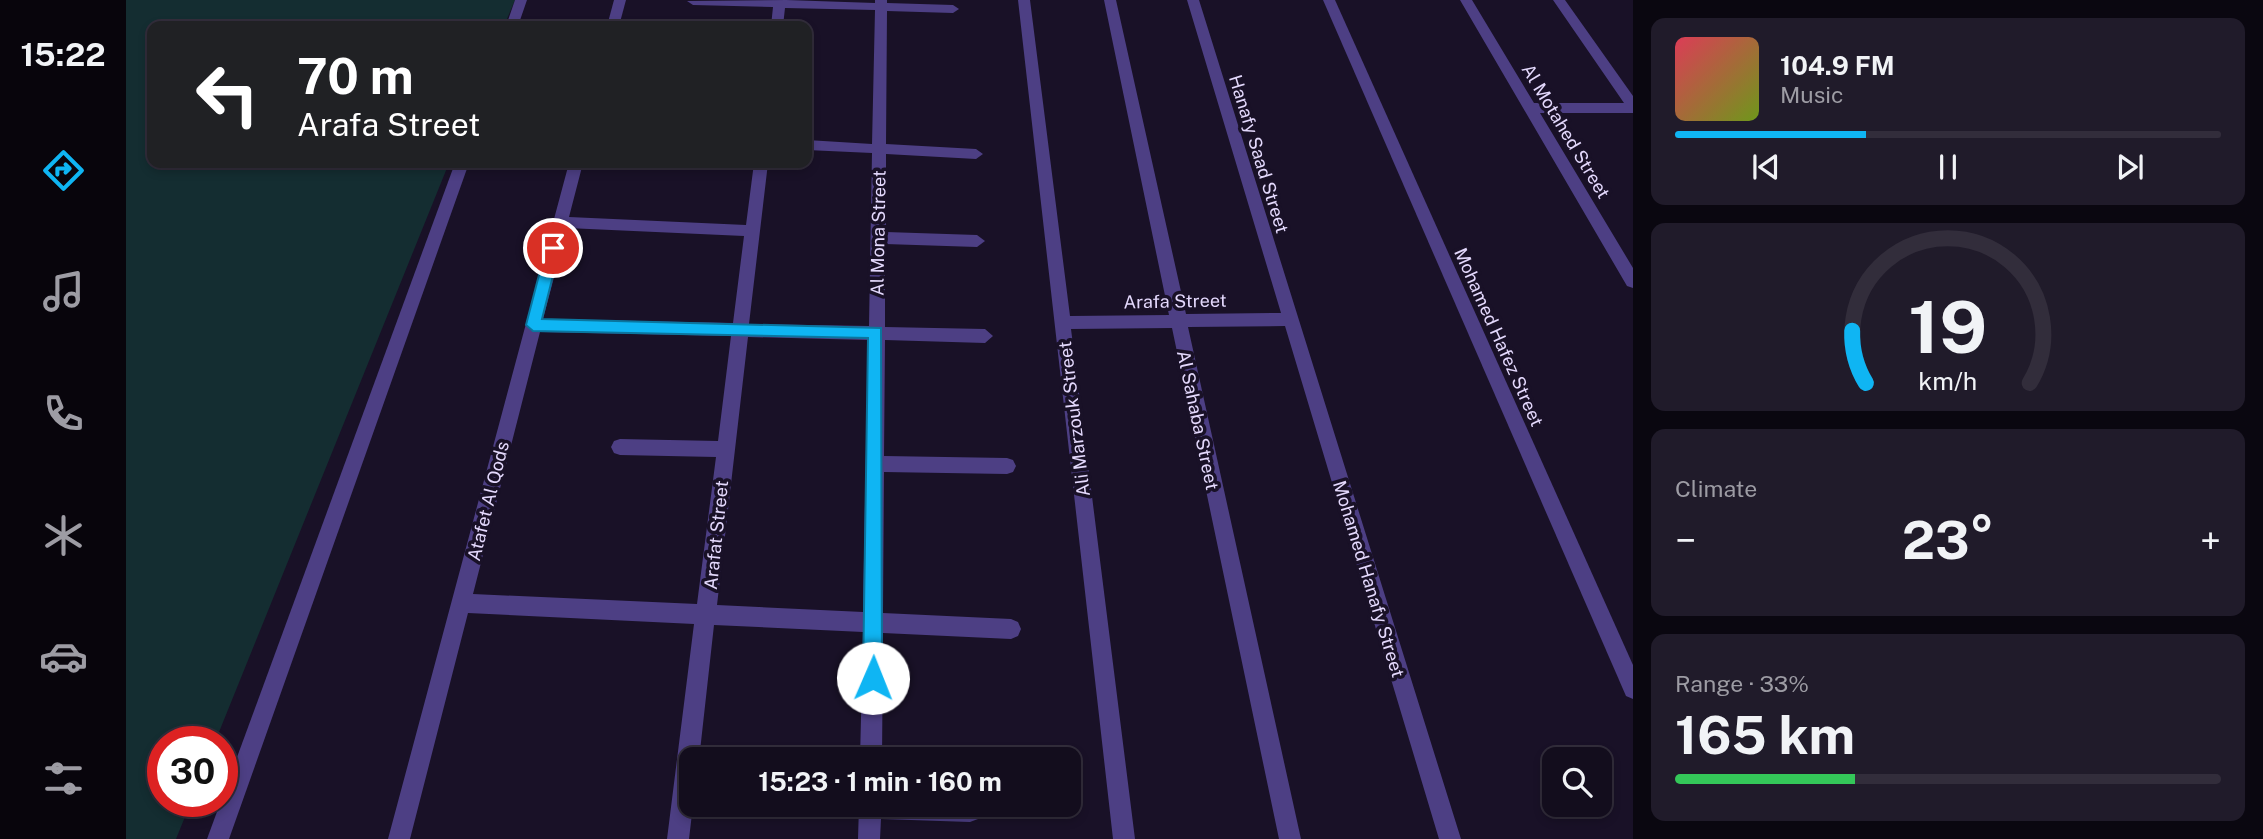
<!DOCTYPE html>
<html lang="en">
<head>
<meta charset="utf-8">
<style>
  body { margin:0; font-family:"Public Sans",sans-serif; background:#201b2a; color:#f1f3f6; height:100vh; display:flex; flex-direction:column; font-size:26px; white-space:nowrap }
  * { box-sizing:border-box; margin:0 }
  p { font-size:23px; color:#9d9ca4 }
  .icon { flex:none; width:38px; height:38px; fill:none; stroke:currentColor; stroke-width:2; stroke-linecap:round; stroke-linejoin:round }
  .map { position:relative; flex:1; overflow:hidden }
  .side { display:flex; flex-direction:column; gap:18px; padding:18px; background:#0a0710; width:630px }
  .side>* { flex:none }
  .guide { position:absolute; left:21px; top:21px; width:665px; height:147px; border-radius:14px; box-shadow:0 4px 10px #0003,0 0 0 2px #322d3b; background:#202124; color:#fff; overflow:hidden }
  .tools { position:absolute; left:1416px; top:747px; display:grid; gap:14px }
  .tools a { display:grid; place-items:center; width:70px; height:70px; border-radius:14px; background:#130d1d; box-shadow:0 4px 10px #0003,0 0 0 2px #322d3b; font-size:35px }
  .speed { position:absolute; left:21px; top:726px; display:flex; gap:14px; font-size:35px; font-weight:700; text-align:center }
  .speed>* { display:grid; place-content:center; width:91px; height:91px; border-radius:50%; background:#130d1d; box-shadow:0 4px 10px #0003,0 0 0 2px #322d3b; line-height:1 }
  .speed .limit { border:10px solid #d22; background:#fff; color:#111 }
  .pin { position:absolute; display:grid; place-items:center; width:60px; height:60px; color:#fff; margin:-30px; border:4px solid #fff; border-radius:50%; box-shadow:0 2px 7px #0007 }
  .me { position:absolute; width:77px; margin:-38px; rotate:1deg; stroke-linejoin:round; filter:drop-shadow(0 0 5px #0008) }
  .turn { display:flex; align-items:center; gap:24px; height:147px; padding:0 35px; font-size:32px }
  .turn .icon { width:91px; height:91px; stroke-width:2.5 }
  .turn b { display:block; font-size:49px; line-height:60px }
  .big { font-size:52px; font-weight:700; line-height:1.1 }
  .side .tile { flex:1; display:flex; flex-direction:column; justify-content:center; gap:10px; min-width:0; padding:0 24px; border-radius:14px; background:#201b2a }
  .side .dial { align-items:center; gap:0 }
  .dial svg { height:182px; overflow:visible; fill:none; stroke:#322d3b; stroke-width:7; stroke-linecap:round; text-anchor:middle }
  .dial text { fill:#f1f3f6; stroke:none }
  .song { display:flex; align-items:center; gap:21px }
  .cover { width:84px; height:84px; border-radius:10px; background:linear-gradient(135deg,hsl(350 70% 55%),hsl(80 70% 35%)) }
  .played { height:7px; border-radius:4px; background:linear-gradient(90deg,#0fb5f3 35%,#322d3b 35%) }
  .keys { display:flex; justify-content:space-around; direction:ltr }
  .heat { display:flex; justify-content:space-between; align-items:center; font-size:38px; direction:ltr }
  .charge { height:10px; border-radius:5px; background:linear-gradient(90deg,#34c759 33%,#322d3b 0) }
  .trip { position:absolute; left:553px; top:747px; width:402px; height:70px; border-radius:14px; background:#130d1d; box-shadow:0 4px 10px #0003,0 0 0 2px #322d3b; font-weight:700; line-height:70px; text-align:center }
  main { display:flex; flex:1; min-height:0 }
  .tabs { display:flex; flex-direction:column; width:126px; justify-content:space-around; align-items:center; background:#08050c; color:#9d9ca4 }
  .tabs .icon { width:49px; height:49px }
  .tabs .active { color:#0fb5f3 }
  .tabs b { font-size:32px; color:#f1f3f6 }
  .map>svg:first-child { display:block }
  .green { fill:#142d31 }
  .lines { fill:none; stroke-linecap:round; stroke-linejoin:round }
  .minor { fill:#4d3f84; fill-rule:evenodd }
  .route { fill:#0fb5f3; stroke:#0a769e; stroke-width:2 }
  .labels { text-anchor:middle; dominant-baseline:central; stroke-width:7; stroke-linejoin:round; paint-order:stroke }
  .street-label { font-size:18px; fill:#e4d9fd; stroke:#191127 }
</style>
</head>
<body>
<main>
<nav class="tabs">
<b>15:22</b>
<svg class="icon active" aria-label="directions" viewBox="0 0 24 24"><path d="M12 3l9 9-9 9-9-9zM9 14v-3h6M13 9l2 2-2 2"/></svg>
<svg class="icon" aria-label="music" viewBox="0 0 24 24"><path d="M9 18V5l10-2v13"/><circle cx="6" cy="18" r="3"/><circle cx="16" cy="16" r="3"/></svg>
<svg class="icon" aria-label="phone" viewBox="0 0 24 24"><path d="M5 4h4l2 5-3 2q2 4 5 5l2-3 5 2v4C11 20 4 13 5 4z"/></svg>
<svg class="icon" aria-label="climate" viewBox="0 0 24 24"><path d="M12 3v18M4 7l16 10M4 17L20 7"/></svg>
<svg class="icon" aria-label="car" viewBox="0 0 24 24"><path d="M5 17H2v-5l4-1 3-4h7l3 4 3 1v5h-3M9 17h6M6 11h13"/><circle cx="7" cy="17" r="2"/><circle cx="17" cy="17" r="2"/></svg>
<svg class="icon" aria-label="filters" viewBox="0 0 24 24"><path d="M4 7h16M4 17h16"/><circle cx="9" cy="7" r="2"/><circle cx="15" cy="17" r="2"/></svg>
</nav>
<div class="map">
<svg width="1507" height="839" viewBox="0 0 1507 839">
  <rect width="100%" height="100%" fill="#191127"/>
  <polygon class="green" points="0,0 389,0 378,26 26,26 26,163 323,163 89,742 37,742 37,802 65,802 50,839 0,839"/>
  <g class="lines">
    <g class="minor">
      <polygon points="389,0 401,0 392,26 380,26"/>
      <polygon points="488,0 500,0 493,26 481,26"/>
      <path d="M660 0 749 3V0H761V3L827 5 833 9 827 13 761 11 760 144 850 149 857 154 850 159 760 154V232L851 235 859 241 851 247 759 244V327L859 329 867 336 859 343 759 340 758 456 881 458 887 460 890 466 887 472 881 474 758 472 757 613 885 619 892 622 895 629 892 636 885 639 757 633 756 760H734L737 632 588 625 573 760H565L567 805 563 839H541L568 624 342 613 284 839H262L443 163H457L443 217 620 225 628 163H642L623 324 743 326 746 153 681 150V140L746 144 749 10 659 8 657 26H645L647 7 567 5 561 1ZM441 228 618 236 607 323 417 319ZM414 332 605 336 592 441 494 439 488 441 485 447 488 453 494 455 590 457 571 604 347 594ZM622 337 742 340 737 612 591 605Z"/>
      <polygon points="892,0 904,0 944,316 1043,315 978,0 990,0 1060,314 1155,313 1061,0 1073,0 1335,839 1313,839 1159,326 1062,327 1175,839 1153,839 1046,328 945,329 1009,839 987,839"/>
      <polygon points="1197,0 1209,0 1507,665 1507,699 1500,696"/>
      <polygon points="1334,0 1346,0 1408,103 1498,103 1427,0 1439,0 1507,96 1507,113 1414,113 1507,268 1507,288 1501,286"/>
      <polygon points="329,163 343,163 103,839 81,839"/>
      <polygon points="733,805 853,805 855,811 852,819 844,822 755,819 754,839 732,839"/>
    </g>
  </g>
  <polygon class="route" points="427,242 434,248 416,319 755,328 756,678 754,684 747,687 740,684 737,678 742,338 407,331 400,325 420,248"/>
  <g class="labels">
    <g class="street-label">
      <text transform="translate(1440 131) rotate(59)">Al Motahed Street</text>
      <text transform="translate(1133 154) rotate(73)">Hanafy Saad Street</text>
      <text transform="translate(752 233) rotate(-89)">Al Mona Street</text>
      <text transform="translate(1049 301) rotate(-1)">Arafa Street</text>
      <text transform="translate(1373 337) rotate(66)">Mohamed Hafez Street</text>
      <text transform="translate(948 419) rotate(-97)">Ali Marzouk Street</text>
      <text transform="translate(1072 420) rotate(78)">Al Sahaba Street</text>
      <text transform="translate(362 501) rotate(-76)">Atafet Al Qods</text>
      <text transform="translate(590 535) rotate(-84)">Arafat Street</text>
      <text transform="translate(1243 579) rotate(73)">Mohamed Hanafy Street</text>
    </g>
  </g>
</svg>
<div class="tools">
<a><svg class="icon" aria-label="search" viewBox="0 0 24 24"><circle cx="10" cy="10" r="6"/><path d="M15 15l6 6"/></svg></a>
</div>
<div class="speed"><div class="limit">30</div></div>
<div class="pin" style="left:427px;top:248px;background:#d93025"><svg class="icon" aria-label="arrive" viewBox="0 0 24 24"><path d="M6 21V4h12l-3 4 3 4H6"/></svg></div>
<svg class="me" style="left:747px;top:678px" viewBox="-20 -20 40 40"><circle r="19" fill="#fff"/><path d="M0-13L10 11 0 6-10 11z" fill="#0fb5f3"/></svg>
<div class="trip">15:23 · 1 min · 160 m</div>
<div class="guide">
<div class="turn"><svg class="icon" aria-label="left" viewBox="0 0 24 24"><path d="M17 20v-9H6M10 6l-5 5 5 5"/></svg><div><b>70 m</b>Arafa Street</div></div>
</div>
</div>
<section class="side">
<div class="tile">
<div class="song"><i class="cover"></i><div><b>104.9 FM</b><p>Music</p></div></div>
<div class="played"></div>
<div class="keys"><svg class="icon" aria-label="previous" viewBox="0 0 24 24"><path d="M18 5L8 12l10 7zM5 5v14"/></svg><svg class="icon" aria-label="pause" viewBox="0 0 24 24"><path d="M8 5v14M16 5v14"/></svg><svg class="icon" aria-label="next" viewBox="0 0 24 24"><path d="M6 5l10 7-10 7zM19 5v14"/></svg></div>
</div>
<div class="tile dial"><svg viewBox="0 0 100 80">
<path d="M14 69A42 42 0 1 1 86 69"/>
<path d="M14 69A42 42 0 0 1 8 46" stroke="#0fb5f3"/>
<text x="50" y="56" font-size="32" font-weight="700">19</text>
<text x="50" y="72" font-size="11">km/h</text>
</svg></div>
<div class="tile"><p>Climate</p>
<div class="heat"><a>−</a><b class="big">23°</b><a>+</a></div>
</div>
<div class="tile"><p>Range · 33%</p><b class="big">165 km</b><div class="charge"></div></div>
</section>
</main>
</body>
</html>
